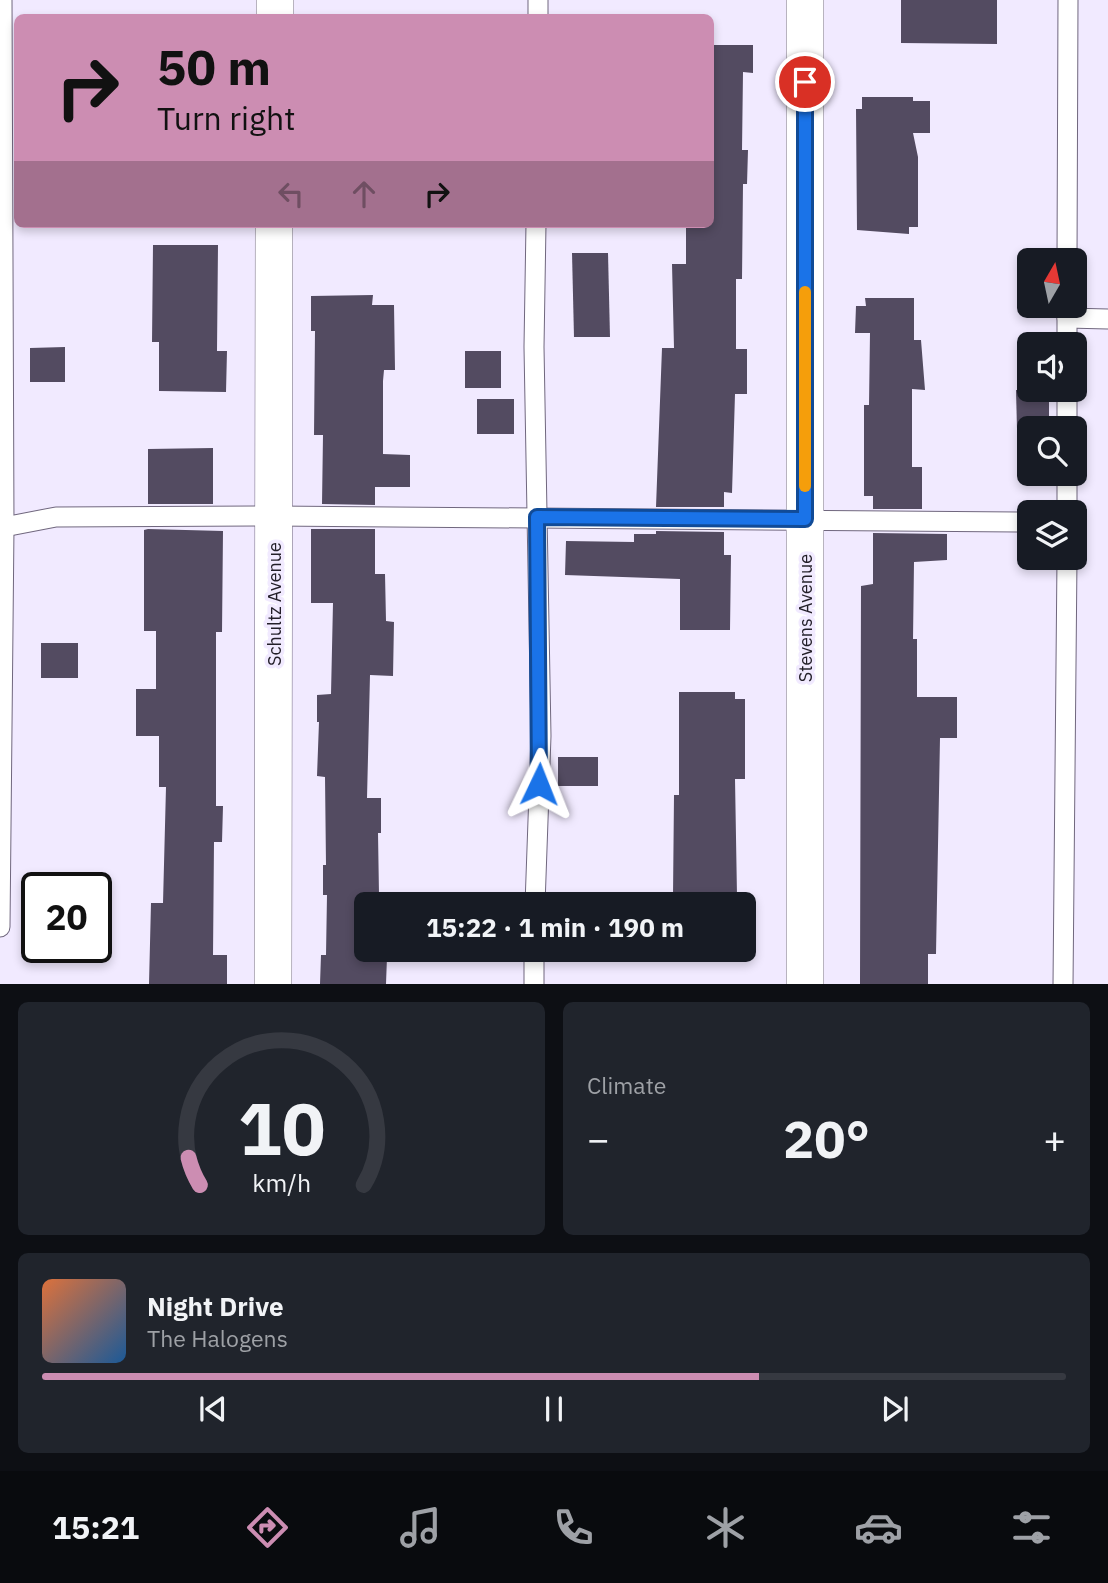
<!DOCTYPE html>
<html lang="en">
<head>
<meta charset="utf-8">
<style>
  body { margin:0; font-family:"IBM Plex Sans",sans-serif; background:#20242c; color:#f1f3f6; height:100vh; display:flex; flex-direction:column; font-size:26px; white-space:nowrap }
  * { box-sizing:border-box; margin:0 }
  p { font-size:23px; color:#9ea1a6 }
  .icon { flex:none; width:38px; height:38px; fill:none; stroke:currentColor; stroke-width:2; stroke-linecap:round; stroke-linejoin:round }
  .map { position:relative; height:984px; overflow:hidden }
  .side { display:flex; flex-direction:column; gap:18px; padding:18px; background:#0d0f14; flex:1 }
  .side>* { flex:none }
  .hud { position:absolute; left:14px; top:14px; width:700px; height:214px; border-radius:10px; box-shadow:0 4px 10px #0003; background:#cc8db2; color:#111; overflow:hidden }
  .needle { width:46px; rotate:9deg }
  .tools { position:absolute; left:1017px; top:248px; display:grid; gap:14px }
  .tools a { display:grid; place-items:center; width:70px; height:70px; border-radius:10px; background:#171b24; box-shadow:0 4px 10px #0003; font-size:35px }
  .speed { position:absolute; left:21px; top:872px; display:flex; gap:14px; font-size:35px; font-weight:700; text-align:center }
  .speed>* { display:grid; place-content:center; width:91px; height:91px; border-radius:50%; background:#171b24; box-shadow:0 4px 10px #0003; line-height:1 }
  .speed .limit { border:4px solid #111; border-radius:10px; background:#fff; color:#111 }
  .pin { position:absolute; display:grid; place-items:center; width:60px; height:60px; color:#fff; margin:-30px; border:4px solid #fff; border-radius:50%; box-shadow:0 2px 7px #0007 }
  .me { position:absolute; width:77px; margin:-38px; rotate:2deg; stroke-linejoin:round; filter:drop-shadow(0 0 5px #0008) }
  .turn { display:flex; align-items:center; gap:24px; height:147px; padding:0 28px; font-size:32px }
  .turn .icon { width:91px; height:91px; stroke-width:2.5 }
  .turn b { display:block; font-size:49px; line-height:60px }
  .lanes { display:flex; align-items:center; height:66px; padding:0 28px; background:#0003; justify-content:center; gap:35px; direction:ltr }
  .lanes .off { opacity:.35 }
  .big { font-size:52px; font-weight:700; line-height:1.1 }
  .side .tile { flex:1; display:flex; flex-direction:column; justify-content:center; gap:10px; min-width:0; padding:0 24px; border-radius:10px; background:#20242c }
  .side .dial { align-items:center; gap:0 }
  .dial svg { height:182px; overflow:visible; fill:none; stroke:#363941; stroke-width:7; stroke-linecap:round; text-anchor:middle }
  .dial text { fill:#f1f3f6; stroke:none }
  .song { display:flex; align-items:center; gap:21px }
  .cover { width:84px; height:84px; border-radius:10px; background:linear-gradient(135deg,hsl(20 70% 55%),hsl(210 70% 35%)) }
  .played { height:7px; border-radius:4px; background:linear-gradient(90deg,#cc8db2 70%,#363941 70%) }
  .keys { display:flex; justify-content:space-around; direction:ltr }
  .heat { display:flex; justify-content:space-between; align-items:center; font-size:38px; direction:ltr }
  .side .tiles { flex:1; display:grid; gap:18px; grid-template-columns:1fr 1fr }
  .tile:last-child { grid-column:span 2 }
  .trip { position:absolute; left:354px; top:892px; width:402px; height:70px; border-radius:10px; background:#171b24; box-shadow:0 4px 10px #0003; font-weight:700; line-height:70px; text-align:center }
  .tabs { display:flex; height:112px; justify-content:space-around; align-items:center; background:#090b0e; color:#9ea1a6 }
  .tabs .icon { width:49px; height:49px }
  .tabs .active { color:#cc8db2 }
  .tabs b { font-size:32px; color:#f1f3f6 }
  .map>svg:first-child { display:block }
  .building { fill:#534b61 }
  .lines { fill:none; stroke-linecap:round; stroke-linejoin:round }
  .service-casing { stroke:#70677e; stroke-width:21 }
  .minor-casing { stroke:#70677e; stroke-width:38 }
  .service { stroke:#fff; stroke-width:19 }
  .minor { stroke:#fff; stroke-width:37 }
  .route-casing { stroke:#114b97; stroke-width:18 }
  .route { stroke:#1a73e8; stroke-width:12 }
  .slow { stroke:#f59e0b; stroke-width:12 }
  .labels { text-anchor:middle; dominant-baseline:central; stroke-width:7; stroke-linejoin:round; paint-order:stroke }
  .street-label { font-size:18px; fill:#221e28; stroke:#f1eaff }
</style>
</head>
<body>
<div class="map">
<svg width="1108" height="985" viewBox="0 0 1108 985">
  <rect width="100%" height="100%" fill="#f1eaff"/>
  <g class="building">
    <polygon points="901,0 997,0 997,44 901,43"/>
    <polygon points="710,45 753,45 753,73 743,72 742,150 748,150 747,184 743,184 742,279 736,279 736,349 747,349 747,394 735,394 732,493 724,492 724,507 656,507 662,348 674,348 672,264 686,264 686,224 710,224"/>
    <polygon points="862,97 913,97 913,101 930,101 930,133 913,133 918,157 918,227 909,227 909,234 857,230 856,109 862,109"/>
    <polygon points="153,245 218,245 217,351 227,351 226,392 159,391 159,342 152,342"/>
    <polygon points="572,253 608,253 610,337 574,337"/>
    <polygon points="373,295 372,305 394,305 395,370 384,370 383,381 383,454 410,455 410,487 375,487 375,505 322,504 323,435 314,435 315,331 311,331 311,296"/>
    <polygon points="865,298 914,298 914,340 921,340 925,390 912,389 912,467 922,467 922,509 873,509 873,496 864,496 864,405 869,405 870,333 855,333 856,306 866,306"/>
    <polygon points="65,347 65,382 30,382 30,348"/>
    <rect x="465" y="351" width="36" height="37"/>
    <polygon points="1016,390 1049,390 1049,429 1017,429"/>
    <rect x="477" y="399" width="37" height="35"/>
    <polygon points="213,448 213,504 148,504 148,449"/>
    <polygon points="148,529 223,531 222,632 216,632 216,806 223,806 222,842 214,842 213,955 227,955 227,984 149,984 151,903 163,903 166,787 159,787 159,736 136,736 136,689 156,689 156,631 144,631 144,530"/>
    <polygon points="311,529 375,529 375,574 385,574 386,621 394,622 393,676 370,675 367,798 381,798 381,833 378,833 379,895 366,895 366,956 387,957 386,984 320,984 321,955 326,955 327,895 323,895 323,865 326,865 325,777 317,776 319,722 317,722 317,695 331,694 333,603 311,603"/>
    <polygon points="656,531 724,532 724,555 731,555 730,630 680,630 680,579 565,575 566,541 634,542 634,534 656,534"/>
    <polygon points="873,533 947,534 947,560 914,562 913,639 917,639 917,697 957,697 957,738 940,738 936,954 928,954 928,984 860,984 861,586 873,584"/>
    <rect x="41" y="643" width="37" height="35"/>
    <polygon points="679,692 735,692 735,699 745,699 745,779 735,779 737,896 730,896 730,905 678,905 678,896 673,896 674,795 679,795"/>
    <rect x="558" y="757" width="40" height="29"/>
  </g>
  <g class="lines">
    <defs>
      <g id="service">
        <polyline points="538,18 538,0"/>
        <polyline points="1067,261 1068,0"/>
        <polyline points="1067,318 1108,319"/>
        <polyline points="1067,345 1067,307"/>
        <polyline points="1067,429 1067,390"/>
        <polyline points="1067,513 1067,474"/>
        <polyline points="4,527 56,517 274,516 1029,522"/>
        <polyline points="535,905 541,736 534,347 536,224"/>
        <polyline points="0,927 4,527 2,0"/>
        <polyline points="534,950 534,985"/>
        <polyline points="1063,985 1067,558"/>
      </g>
      <g id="minor">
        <polyline points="275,18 275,0"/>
        <polyline points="273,985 274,224"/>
        <polyline points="805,985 805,0"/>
      </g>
    </defs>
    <use href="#service" class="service-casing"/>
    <use href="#minor" class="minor-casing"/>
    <use href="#service" class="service"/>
    <use href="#minor" class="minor"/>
  </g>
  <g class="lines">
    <defs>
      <polyline id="route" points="539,784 537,517 805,519 805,82"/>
    </defs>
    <use href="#route" class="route-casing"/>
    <use href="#route" class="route"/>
    <polyline class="slow" points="805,292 805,486"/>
  </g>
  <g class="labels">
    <g class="street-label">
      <text transform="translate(274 604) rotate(-90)">Schultz Avenue</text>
      <text transform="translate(805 618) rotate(-90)">Stevens Avenue</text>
    </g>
  </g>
</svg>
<div class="tools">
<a><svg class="needle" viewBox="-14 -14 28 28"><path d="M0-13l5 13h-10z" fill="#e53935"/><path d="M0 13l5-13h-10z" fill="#9ea1a6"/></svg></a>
<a><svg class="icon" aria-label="sound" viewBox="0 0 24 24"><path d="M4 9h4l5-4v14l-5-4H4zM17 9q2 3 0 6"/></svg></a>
<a><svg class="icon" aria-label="search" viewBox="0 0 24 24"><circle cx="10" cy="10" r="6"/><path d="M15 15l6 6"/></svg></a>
<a><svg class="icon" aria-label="layers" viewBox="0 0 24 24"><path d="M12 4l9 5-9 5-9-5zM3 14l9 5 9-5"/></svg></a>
</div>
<div class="speed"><div class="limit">20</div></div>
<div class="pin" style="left:805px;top:82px;background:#d93025"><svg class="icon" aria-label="arrive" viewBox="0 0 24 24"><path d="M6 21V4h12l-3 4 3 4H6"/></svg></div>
<svg class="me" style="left:539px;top:784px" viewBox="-20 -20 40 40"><path d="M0-17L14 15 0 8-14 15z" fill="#1a73e8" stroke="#fff" stroke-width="4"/></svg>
<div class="trip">15:22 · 1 min · 190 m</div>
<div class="hud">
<div class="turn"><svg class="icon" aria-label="right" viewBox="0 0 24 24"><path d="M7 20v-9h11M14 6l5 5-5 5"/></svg><div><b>50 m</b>Turn right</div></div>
<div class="lanes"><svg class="icon off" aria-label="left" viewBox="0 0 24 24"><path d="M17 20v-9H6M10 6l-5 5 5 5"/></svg><svg class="icon off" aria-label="ahead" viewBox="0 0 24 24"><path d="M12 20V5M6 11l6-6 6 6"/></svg><svg class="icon" aria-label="right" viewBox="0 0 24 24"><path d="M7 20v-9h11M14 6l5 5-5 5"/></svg></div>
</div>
</div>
<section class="side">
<div class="tiles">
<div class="tile dial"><svg viewBox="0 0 100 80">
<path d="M14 69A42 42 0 1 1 86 69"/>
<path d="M14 69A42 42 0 0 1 9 57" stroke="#cc8db2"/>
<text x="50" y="56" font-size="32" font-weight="700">10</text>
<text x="50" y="72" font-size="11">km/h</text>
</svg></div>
<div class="tile"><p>Climate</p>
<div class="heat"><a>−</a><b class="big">20°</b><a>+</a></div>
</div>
<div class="tile">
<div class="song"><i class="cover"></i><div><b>Night Drive</b><p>The Halogens</p></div></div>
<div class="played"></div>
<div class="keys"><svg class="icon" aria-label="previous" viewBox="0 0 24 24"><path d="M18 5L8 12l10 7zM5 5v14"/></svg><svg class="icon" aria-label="pause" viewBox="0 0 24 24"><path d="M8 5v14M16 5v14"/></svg><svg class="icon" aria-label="next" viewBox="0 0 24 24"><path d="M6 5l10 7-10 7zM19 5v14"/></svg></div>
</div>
</div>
</section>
<nav class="tabs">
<b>15:21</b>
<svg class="icon active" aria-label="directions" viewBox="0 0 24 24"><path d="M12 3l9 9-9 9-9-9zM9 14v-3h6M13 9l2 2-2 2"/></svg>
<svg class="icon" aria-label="music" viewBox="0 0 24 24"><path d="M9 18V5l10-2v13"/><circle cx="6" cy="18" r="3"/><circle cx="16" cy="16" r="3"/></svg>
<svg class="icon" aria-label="phone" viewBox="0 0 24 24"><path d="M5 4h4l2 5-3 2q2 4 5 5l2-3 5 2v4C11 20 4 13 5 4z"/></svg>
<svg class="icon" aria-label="climate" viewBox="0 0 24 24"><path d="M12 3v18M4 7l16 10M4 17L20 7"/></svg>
<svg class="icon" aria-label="car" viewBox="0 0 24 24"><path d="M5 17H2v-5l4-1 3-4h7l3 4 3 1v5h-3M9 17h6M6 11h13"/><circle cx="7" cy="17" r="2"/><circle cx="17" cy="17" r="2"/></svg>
<svg class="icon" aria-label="filters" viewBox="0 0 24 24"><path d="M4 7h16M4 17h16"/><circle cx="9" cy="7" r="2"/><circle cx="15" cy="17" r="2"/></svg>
</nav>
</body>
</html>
